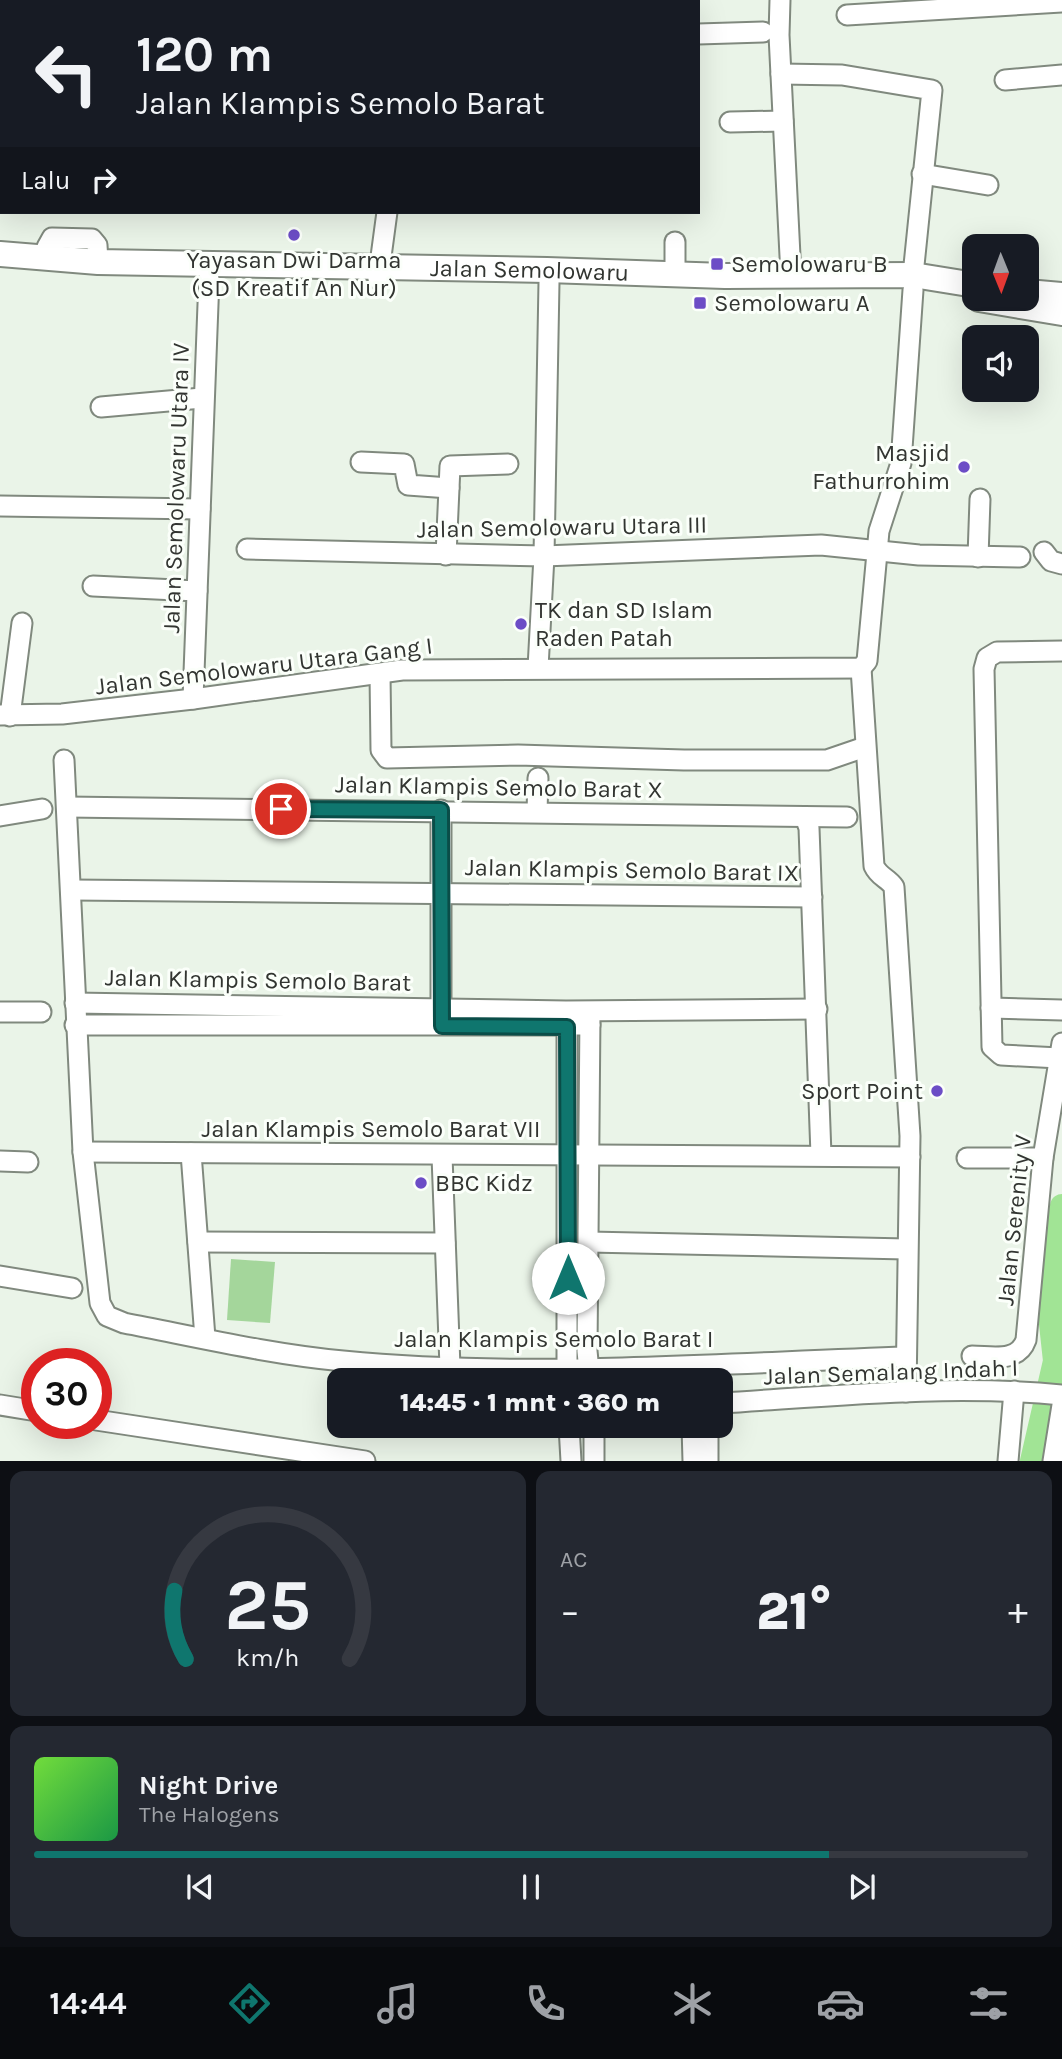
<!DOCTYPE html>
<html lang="id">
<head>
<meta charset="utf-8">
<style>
  body { margin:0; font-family:Karla,sans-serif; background:#242831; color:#f1f3f6; height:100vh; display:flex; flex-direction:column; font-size:26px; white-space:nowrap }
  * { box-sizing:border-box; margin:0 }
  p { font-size:23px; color:#9ea1a6 }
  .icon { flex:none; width:38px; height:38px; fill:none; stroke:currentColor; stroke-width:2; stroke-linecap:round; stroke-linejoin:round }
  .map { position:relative; height:1461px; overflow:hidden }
  .sheet { display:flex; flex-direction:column; gap:10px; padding:10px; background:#0d0f14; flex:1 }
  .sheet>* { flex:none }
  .hud { position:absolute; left:0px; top:0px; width:700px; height:214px; box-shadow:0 7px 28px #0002; background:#171b24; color:#f1f3f6; overflow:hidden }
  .needle { width:46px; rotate:179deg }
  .tools { position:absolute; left:962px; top:234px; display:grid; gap:14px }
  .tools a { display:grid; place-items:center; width:77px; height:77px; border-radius:14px; background:#171b24; box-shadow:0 7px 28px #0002; font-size:35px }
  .speed { position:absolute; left:21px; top:1348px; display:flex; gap:14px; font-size:35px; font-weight:700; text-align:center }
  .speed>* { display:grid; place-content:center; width:91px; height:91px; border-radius:50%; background:#171b24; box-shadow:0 7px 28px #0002; line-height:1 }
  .speed .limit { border:10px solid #d22; background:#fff; color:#111 }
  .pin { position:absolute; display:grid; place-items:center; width:60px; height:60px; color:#fff; margin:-30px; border:4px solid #fff; border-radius:50%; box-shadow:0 2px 7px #0007 }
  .me { position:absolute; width:77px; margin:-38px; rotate:0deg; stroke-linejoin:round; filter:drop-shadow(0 0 5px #0008) }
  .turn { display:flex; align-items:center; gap:24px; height:147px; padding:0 21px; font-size:32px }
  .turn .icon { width:91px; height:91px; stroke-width:2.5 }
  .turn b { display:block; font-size:49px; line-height:60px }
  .then { display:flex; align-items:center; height:66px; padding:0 21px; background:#0003; gap:14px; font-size:26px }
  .big { font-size:52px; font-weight:800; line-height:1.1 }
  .sheet .widget { flex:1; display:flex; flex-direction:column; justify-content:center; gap:10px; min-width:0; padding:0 24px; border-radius:14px; background:#242831 }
  .sheet .dial { align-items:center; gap:0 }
  .dial svg { height:182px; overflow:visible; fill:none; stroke:#363941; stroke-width:7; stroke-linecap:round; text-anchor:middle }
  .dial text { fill:#f1f3f6; stroke:none }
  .song { display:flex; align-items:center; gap:21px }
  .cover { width:84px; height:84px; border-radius:10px; background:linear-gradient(135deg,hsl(100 70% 55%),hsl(140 70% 35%)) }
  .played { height:7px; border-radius:4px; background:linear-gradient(90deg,#0f766e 80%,#363941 80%) }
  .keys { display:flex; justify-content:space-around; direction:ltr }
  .heat { display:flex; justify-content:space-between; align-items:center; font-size:38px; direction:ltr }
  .sheet .tiles { flex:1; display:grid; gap:10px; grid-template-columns:1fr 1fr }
  .widget:last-child { grid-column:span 2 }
  .trip { position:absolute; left:327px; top:1368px; width:406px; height:70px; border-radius:14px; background:#171b24; box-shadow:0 7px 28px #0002; font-weight:800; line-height:70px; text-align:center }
  .dock { display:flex; height:112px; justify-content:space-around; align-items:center; background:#090b0e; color:#9ea1a6 }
  .dock .icon { width:49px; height:49px }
  .dock .selected { color:#0f766e }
  .dock b { font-size:32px; color:#f1f3f6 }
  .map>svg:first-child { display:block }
  .green { fill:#a4d69b }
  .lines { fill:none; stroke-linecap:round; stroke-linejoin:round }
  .river { stroke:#a1e495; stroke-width:24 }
  .minor-casing { stroke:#80897e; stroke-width:23 }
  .major-casing { stroke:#80897e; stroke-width:28 }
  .minor { stroke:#fff; stroke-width:19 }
  .major { stroke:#fff; stroke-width:24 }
  .route-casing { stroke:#0a4d48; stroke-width:18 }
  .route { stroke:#0f766e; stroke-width:12 }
  .poi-dot { fill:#6c4dc6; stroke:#fbfffa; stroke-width:2.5 }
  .labels { text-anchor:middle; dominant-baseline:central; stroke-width:6; stroke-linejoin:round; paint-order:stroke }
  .poi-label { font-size:24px; fill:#323531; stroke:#fbfffa; text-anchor:start }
  .street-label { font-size:24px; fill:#323531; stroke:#fbfffa }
</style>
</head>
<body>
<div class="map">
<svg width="1062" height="1461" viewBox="0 0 1062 1461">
  <rect width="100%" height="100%" fill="#eaf4e8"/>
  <polygon class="green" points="231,1259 275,1262 270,1323 227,1320"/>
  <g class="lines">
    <polyline class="river" points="1032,1461 1055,1361 1050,1315 1053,1262 1062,1206"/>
    <defs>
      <g id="minor">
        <polyline points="780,0 779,35 791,276"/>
        <polyline points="73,2 74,0"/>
        <polyline points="336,2 336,0"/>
        <polyline points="441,2 442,0"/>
        <polyline points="847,15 1062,2"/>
        <polyline points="0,33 2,33"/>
        <polyline points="698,34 763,32"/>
        <polyline points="781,74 842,75 932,90 913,275"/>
        <polyline points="1005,80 1062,75"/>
        <polyline points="730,122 783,121"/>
        <polyline points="922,174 988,185"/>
        <polyline points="48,259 47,247 52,238 92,239 97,245 98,262"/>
        <polyline points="675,273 675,242"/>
        <polyline points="378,279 387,212"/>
        <polyline points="101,407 202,398"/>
        <polyline points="361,462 404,464 408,485 449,488"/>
        <polyline points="0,506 200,509"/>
        <polyline points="247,549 544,556 821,545 919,555 1020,557"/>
        <polyline points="1044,552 1051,561 1062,564"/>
        <polyline points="446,555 450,466 508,464"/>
        <polyline points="978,557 980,499"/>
        <polyline points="93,586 197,591"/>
        <polyline points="538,668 544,556 549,282"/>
        <path d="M861 668 874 866C879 877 888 878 894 887L910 1136 906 1392"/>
        <polyline points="380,674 381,750 387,758 518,755 684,760 827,760 865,747"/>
        <polyline points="193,699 209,278"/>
        <polyline points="0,715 62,714 193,699 402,670 861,668 867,661 879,531 901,463 913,290"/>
        <polyline points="10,716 22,623"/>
        <path d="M64 760 83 1152 100 1303 107 1316 124 1323C197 1337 269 1354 343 1361 526 1379 722 1363 906 1357"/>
        <polyline points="67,807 847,817"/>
        <polyline points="441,810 441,1018"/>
        <polyline points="537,812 538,778"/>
        <polyline points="0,816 42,809"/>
        <polyline points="805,817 809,828 821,1155"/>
        <polyline points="72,890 812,897"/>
        <polyline points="75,1003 566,1011 817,1009"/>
        <polyline points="991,1008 1062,1010"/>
        <polyline points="0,1012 41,1012"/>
        <polyline points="590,1014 587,1351 590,1381"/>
        <polyline points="567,1015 567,1381"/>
        <polyline points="75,1025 590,1025"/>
        <polyline points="1059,1058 1001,1055 992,1047 984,669 987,658 997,652 1062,651"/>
        <polyline points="83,1152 910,1157"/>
        <polyline points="191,1153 205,1338"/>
        <polyline points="442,1156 450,1367"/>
        <polyline points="967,1158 1043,1158"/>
        <polyline points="0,1161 28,1162"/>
        <polyline points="198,1242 445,1243"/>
        <polyline points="589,1242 906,1249"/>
        <polyline points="0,1276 72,1288"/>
        <path d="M972 1356C992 1356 1018 1363 1026 1340L1043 1158 1062 1043"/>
        <path d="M721 1403C834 1396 949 1384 1062 1395"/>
        <polyline points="0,1405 37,1411"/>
        <polyline points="96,1420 365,1461"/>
        <polyline points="569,1426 571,1461"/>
        <polyline points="594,1426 594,1461"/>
        <polyline points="692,1426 693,1461"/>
        <polyline points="708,1426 708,1461"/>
        <polyline points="1008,1461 1014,1391"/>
        <polyline points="1053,1461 1062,1405"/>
      </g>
      <g id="major">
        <path id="s1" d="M0 254 98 262 547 270 725 276 913 275 975 285"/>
        <polyline points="1027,292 1062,295"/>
        <polyline points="979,299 1062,313"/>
      </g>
    </defs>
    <use href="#minor" class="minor-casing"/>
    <use href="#major" class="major-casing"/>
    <use href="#minor" class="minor"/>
    <use href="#major" class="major"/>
  </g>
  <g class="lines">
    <defs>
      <polyline id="route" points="281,809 441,810 442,1026 567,1027 568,1278"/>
    </defs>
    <use href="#route" class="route-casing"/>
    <use href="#route" class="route"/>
  </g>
  <g class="poi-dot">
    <circle cx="294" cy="235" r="7"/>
    <rect x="710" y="257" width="14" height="14" rx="3.5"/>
    <rect x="693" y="296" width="14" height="14" rx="3.5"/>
    <circle cx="964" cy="467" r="7"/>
    <circle cx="521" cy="624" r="7"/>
    <circle cx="937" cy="1091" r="7"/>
    <circle cx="421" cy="1183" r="7"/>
  </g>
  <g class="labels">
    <g class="poi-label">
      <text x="294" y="260" text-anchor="middle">Yayasan Dwi Darma<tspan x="294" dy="28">(SD Kreatif An Nur)</tspan></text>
      <text x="731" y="264">Semolowaru B</text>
      <text x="714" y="303">Semolowaru A</text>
      <text x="950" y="453" text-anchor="end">Masjid<tspan x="950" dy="28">Fathurrohim</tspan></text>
      <text x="535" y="610">TK dan SD Islam<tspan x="535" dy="28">Raden Patah</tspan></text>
      <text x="923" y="1091" text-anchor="end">Sport Point</text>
      <text x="435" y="1183">BBC Kidz</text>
    </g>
    <g class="street-label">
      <text stroke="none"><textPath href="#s1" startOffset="530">Jalan Semolowaru</textPath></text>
      <text transform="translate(176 488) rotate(-88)">Jalan Semolowaru Utara IV</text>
      <text transform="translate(562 527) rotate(-1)">Jalan Semolowaru Utara III</text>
      <text transform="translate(264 666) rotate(-7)">Jalan Semolowaru Utara Gang I</text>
      <text transform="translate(499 787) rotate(1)">Jalan Klampis Semolo Barat X</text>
      <text transform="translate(632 870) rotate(1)">Jalan Klampis Semolo Barat IX</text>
      <text transform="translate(258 980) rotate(1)">Jalan Klampis Semolo Barat</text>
      <text x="371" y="1129">Jalan Klampis Semolo Barat VII</text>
      <text transform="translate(1014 1220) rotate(-84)">Jalan Serenity V</text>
      <text x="554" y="1339">Jalan Klampis Semolo Barat I</text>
      <text transform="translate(891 1372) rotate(-2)">Jalan Semalang Indah I</text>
    </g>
  </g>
</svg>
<div class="tools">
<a><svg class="needle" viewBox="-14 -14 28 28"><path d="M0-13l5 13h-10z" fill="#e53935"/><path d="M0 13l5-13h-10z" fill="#9ea1a6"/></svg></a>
<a><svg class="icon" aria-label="sound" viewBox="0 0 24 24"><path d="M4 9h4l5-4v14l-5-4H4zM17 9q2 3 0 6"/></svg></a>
</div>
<div class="speed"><div class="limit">30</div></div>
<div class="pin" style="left:281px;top:809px;background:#d93025"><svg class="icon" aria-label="arrive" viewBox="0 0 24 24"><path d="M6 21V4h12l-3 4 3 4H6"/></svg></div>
<svg class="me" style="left:568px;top:1278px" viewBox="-20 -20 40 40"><circle r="19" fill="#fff"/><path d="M0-13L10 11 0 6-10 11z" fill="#0f766e"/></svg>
<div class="trip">14:45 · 1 mnt · 360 m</div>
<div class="hud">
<div class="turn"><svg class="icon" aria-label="left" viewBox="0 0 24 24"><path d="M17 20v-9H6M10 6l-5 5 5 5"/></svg><div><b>120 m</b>Jalan Klampis Semolo Barat</div></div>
<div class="then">Lalu<svg class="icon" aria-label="right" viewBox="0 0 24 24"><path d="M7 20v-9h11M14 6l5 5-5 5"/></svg></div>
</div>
</div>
<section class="sheet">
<div class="tiles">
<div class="widget dial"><svg viewBox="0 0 100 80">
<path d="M14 69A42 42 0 1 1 86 69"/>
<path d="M14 69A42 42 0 0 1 9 39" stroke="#0f766e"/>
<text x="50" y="56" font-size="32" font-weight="700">25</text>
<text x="50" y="72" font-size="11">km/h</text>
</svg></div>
<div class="widget"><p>AC</p>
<div class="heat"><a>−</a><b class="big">21°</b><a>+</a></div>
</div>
<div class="widget">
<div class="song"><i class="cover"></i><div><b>Night Drive</b><p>The Halogens</p></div></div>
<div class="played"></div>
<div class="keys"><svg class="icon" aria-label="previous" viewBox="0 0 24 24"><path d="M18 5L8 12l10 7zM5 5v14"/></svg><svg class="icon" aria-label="pause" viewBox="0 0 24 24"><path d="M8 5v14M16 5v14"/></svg><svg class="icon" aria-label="next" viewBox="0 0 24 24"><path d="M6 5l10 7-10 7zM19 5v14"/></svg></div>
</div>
</div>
</section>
<nav class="dock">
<b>14:44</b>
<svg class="icon selected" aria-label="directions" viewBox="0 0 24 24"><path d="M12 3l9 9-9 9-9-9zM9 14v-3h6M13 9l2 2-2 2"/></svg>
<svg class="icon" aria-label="music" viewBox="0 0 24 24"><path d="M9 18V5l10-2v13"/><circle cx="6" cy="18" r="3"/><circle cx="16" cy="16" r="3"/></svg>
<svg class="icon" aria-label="phone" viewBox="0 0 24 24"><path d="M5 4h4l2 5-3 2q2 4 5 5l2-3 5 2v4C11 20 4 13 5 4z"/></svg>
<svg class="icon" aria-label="climate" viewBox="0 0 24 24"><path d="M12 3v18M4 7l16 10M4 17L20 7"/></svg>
<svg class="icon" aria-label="car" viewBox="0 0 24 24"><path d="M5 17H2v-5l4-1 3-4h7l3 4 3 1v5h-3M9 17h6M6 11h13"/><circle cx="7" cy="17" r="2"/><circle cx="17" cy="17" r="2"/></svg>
<svg class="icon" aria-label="filters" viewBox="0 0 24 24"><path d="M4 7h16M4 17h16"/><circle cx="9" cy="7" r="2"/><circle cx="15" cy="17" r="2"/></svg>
</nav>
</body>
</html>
